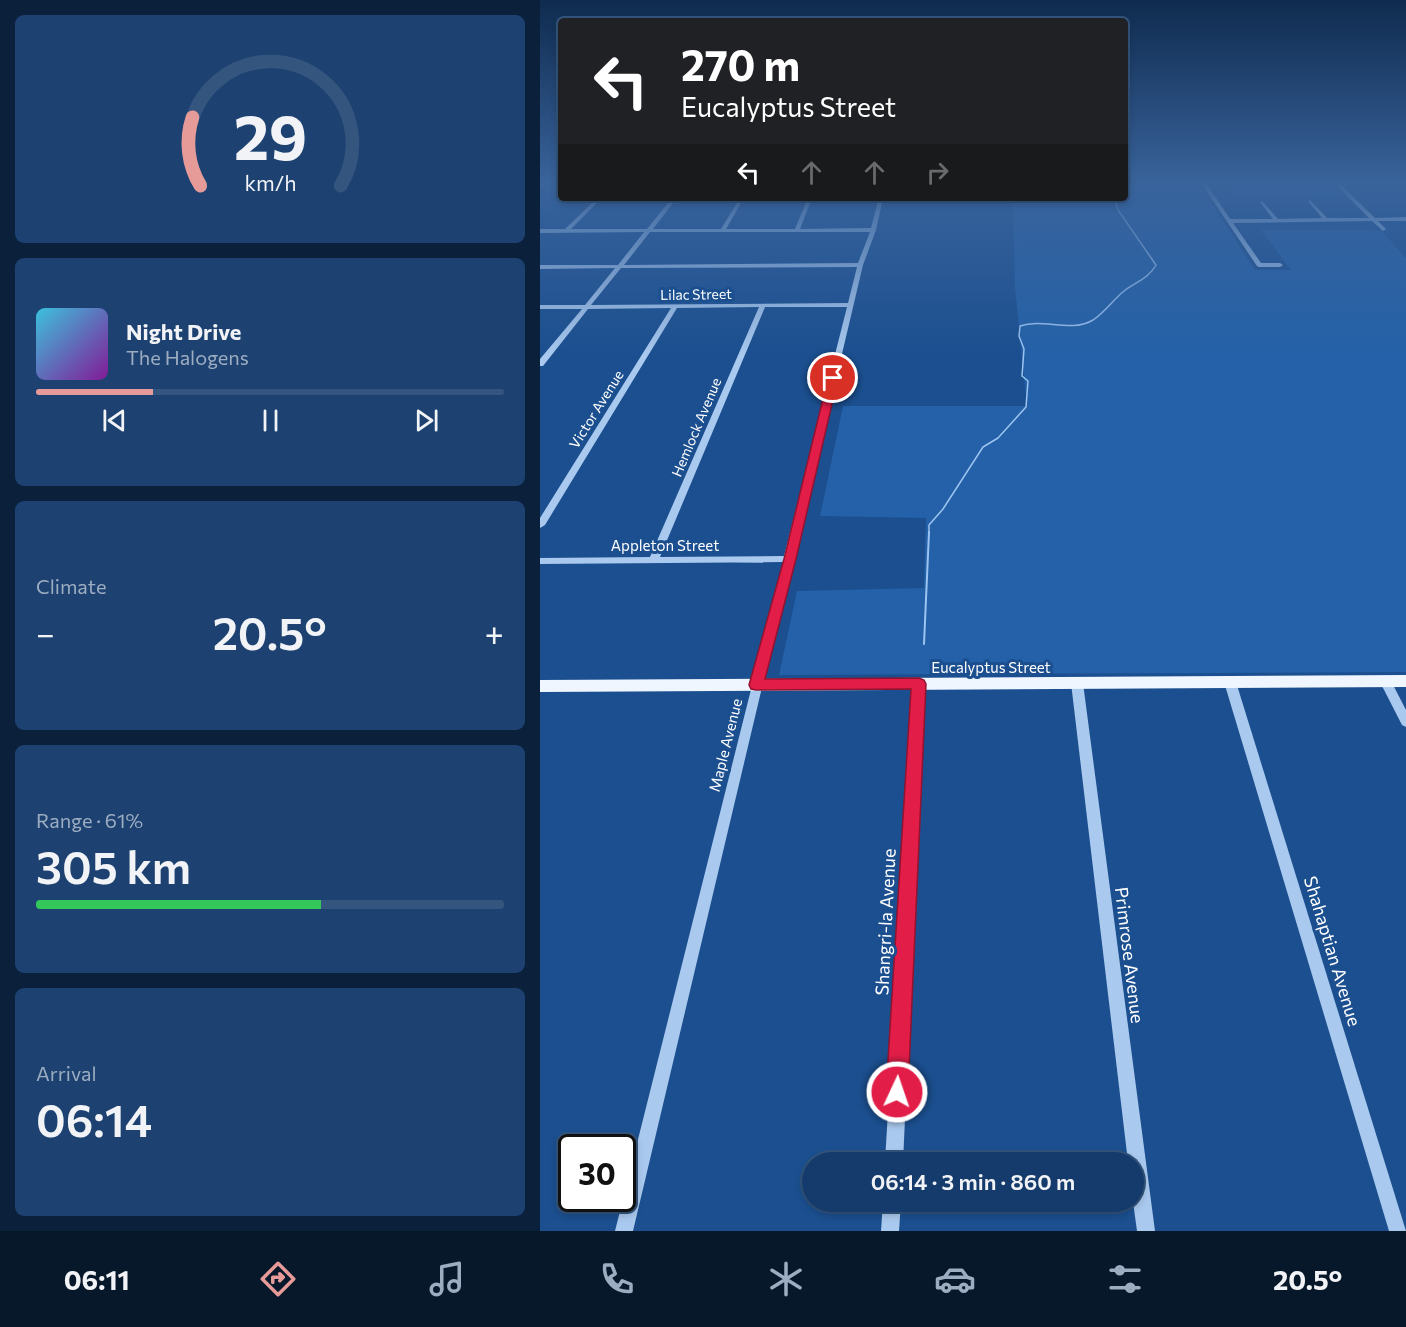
<!DOCTYPE html>
<html lang="en">
<head>
<meta charset="utf-8">
<style>
  body { margin:0; font-family:Commissioner,sans-serif; background:#1d4271; color:#f1f3f6; height:100vh; display:flex; flex-direction:column; font-size:22px; white-space:nowrap }
  * { box-sizing:border-box; margin:0 }
  p { font-size:20px; color:#9dadc1 }
  .icon { flex:none; width:33px; height:33px; fill:none; stroke:currentColor; stroke-width:2; stroke-linecap:round; stroke-linejoin:round }
  .map { position:relative; flex:1; overflow:hidden }
  .panel { display:flex; flex-direction:column; gap:15px; padding:15px; background:#0b203b; width:540px }
  .panel>* { flex:none }
  .hud { position:absolute; left:18px; top:18px; width:570px; height:183px; border-radius:6px; box-shadow:0 3px 9px #0003,0 0 0 2px #33557e; background:#202124; color:#fff; overflow:hidden }
  .speed { position:absolute; left:18px; top:1134px; display:flex; gap:12px; font-size:30px; font-weight:700; text-align:center }
  .speed>* { display:grid; place-content:center; width:78px; height:78px; border-radius:50%; background:#143b6b; box-shadow:0 3px 9px #0003,0 0 0 2px #33557e; line-height:1 }
  .speed .limit { border:3px solid #111; border-radius:9px; background:#fff; color:#111 }
  .pin { position:absolute; display:grid; place-items:center; width:51px; height:51px; color:#fff; margin:-26px; border:3px solid #fff; border-radius:50%; box-shadow:0 2px 6px #0007 }
  .me { position:absolute; width:66px; margin:-33px; rotate:3deg; stroke-linejoin:round; filter:drop-shadow(0 0 4px #0008) }
  .turn { display:flex; align-items:center; gap:21px; height:126px; padding:0 24px; font-size:27px }
  .turn .icon { width:78px; height:78px; stroke-width:2.5 }
  .turn b { display:block; font-size:42px; line-height:51px }
  .lanes { display:flex; align-items:center; height:57px; padding:0 24px; background:#0003; justify-content:center; gap:30px; direction:ltr }
  .lanes .off { opacity:.35 }
  .big { font-size:45px; font-weight:600; line-height:1.1 }
  .panel .tile { flex:1; display:flex; flex-direction:column; justify-content:center; gap:9px; min-width:0; padding:0 21px; border-radius:9px; background:#1d4271 }
  .panel .dial { align-items:center; gap:0 }
  .dial svg { height:156px; overflow:visible; fill:none; stroke:#33557e; stroke-width:7; stroke-linecap:round; text-anchor:middle }
  .dial text { fill:#f1f3f6; stroke:none }
  .song { display:flex; align-items:center; gap:18px }
  .cover { width:72px; height:72px; border-radius:9px; background:linear-gradient(135deg,hsl(190 70% 55%),hsl(290 70% 35%)) }
  .played { height:6px; border-radius:3px; background:linear-gradient(90deg,#e69b98 25%,#33557e 25%) }
  .keys { display:flex; justify-content:space-around; direction:ltr }
  .heat { display:flex; justify-content:space-between; align-items:center; font-size:33px; direction:ltr }
  .charge { height:9px; border-radius:4px; background:linear-gradient(90deg,#34c759 61%,#33557e 0) }
  .trip { position:absolute; left:262px; top:1152px; width:342px; height:60px; border-radius:30px; background:#143b6b; box-shadow:0 3px 9px #0003,0 0 0 2px #33557e; font-weight:600; line-height:60px; text-align:center }
  .tab-bar { display:flex; height:96px; justify-content:space-around; align-items:center; background:#08182b; color:#9dadc1 }
  .tab-bar .icon { width:42px; height:42px }
  .tab-bar .current { color:#e69b98 }
  .tab-bar b { font-size:27px; color:#f1f3f6 }
  main { display:flex; flex:1; min-height:0 }
  .map>svg:first-child { display:block }
  .green { fill:#2461a8 }
  .lines { fill:none; stroke-linecap:round; stroke-linejoin:round }
  .stream-far1 { stroke:#9cc4f0; stroke-width:1.5 }
  .stream { stroke:#9cc4f0; stroke-width:2 }
  .minor { fill:#a9c9ee; fill-rule:evenodd }
  .major { fill:#f0f6ff; fill-rule:evenodd }
  .route { fill:#e11d48; stroke:#92132f; stroke-width:1.5 }
  .labels { text-anchor:middle; dominant-baseline:central; stroke-width:6; stroke-linejoin:round; paint-order:stroke }
  .far-street-label { font-size:14px; fill:#fff; stroke:#1b4f8f }
  .street-label { font-size:15px; fill:#fff; stroke:#1b4f8f }
  .near-street-label { font-size:18px; fill:#fff; stroke:#1b4f8f }
</style>
</head>
<body>
<main>
<section class="panel">
<div class="tile dial"><svg viewBox="0 0 100 80">
<path d="M14 69A42 42 0 1 1 86 69"/>
<path d="M14 69A42 42 0 0 1 10 34" stroke="#e69b98"/>
<text x="50" y="56" font-size="32" font-weight="700">29</text>
<text x="50" y="72" font-size="11">km/h</text>
</svg></div>
<div class="tile">
<div class="song"><i class="cover"></i><div><b>Night Drive</b><p>The Halogens</p></div></div>
<div class="played"></div>
<div class="keys"><svg class="icon" aria-label="previous" viewBox="0 0 24 24"><path d="M18 5L8 12l10 7zM5 5v14"/></svg><svg class="icon" aria-label="pause" viewBox="0 0 24 24"><path d="M8 5v14M16 5v14"/></svg><svg class="icon" aria-label="next" viewBox="0 0 24 24"><path d="M6 5l10 7-10 7zM19 5v14"/></svg></div>
</div>
<div class="tile"><p>Climate</p>
<div class="heat"><a>−</a><b class="big">20.5°</b><a>+</a></div>
</div>
<div class="tile"><p>Range · 61%</p><b class="big">305 km</b><div class="charge"></div></div>
<div class="tile"><p>Arrival</p><b class="big">06:14</b></div>
</section>
<div class="map">
<svg width="866" height="1231" viewBox="0 0 866 1231">
  <rect width="100%" height="100%" fill="#1b4f8f"/>
  <g class="green">
    <polygon points="585,183 658,183 715,270 751,270 721,230 841,230 866,258 866,672 239,675 257,591 384,588 386,518 280,516 303,406 487,406 475,288 473,198 585,198"/>
    <polygon points="686,183 792,183 808,199 697,198"/>
  </g>
  <g class="lines">
    <path class="stream-far1" d="M389 533V525L403 509 443 447 458 438 486 407 488 381 482 376 484 349 479 336 480 326C503 318 532 333 553 320 565 312 574 299 584 291 596 282 609 278 616 265L578 210 574 198"/>
    <polyline class="stream" points="384,644 389,532"/>
    <g class="minor">
      <polygon points="2,183 7,183 0,188"/>
      <polygon points="661,183 666,183 690,219 733,219 720,202 722,201 738,219 782,218 768,201 770,200 787,218 829,218 794,183 799,183 835,218 866,217 866,221 838,221 846,229 843,231 832,221 693,223 721,263 740,263 743,265 740,267 719,267 717,266"/>
      <path d="M57 198H62L31 229H107L132 198H137L113 229H181L200 198H204L186 229H255L268 198H272L260 229 331 228 339 198H343L336 230 323 265 254 557 255 559 252 561 93 1231H75L243 562 0 564V558L110 557 219 307 137 308 5 525 0 528V518L131 308 48 309 3 366H0V359L42 309H0V305H45L75 268 0 269V265H78L104 232 0 233V229H25ZM110 232H330L318 263 84 265ZM317 267 308 303 51 305 81 268ZM225 307H307L244 556 120 557Z"/>
      <polygon points="690,678 694,679 696,682 866,1231 849,1231 684,682 686,679"/>
      <polygon points="846,678 850,679 866,710 866,727 862,725 840,682 842,679"/>
      <polygon points="537,679 541,680 543,683 615,1231 597,1231 593,1202 594,1162 588,1162 531,683 533,680"/>
      <polygon points="379,680 383,681 385,684 363,1162 345,1162 373,684 375,681"/>
      <polygon points="343,1202 361,1202 359,1231 341,1231"/>
    </g>
    <polygon class="major" points="866,675 866,687 0,692 0,680"/>
  </g>
  <linearGradient id="sky" x2="0" y2="1"><stop stop-color="#0f2b4f"/><stop offset="0.51" stop-color="#39639b"/><stop offset="1" stop-color="#39639b" stop-opacity="0"/></linearGradient>
  <rect width="866" height="356" fill="url(#sky)"/>
  <polygon class="route" points="293,375 298,378 256,559 225,679 379,678 384,680 386,684 368,1092 365,1099 357,1103 350,1099 346,1092 371,689 216,690 211,689 209,685 244,559 288,378"/>
  <g class="labels">
    <g class="far-street-label">
      <text transform="translate(156 294) rotate(-1)">Lilac Street</text>
      <text transform="translate(56 409) rotate(-58)">Victor Avenue</text>
      <text transform="translate(156 427) rotate(-67)">Hemlock Avenue</text>
    </g>
    <g class="street-label">
      <text x="125" y="545">Appleton Street</text>
      <text x="451" y="667">Eucalyptus Street</text>
      <text transform="translate(185 745) rotate(-76)">Maple Avenue</text>
    </g>
    <g class="near-street-label">
      <text transform="translate(345 922) rotate(-87)">Shangri-la Avenue</text>
      <text transform="translate(793 951) rotate(73)">Shahaptian Avenue</text>
      <text transform="translate(590 955) rotate(83)">Primrose Avenue</text>
    </g>
  </g>
</svg>
<div class="speed"><div class="limit">30</div></div>
<div class="pin" style="left:293px;top:378px;background:#d93025"><svg class="icon" aria-label="arrive" viewBox="0 0 24 24"><path d="M6 21V4h12l-3 4 3 4H6"/></svg></div>
<svg class="me" style="left:357px;top:1092px" viewBox="-20 -20 40 40"><circle r="17" fill="#e11d48" stroke="#fff" stroke-width="3"/><path d="M0-11L8 9 0 5-8 9z" fill="#fff"/></svg>
<div class="trip">06:14 · 3 min · 860 m</div>
<div class="hud">
<div class="turn"><svg class="icon" aria-label="left" viewBox="0 0 24 24"><path d="M17 20v-9H6M10 6l-5 5 5 5"/></svg><div><b>270 m</b>Eucalyptus Street</div></div>
<div class="lanes"><svg class="icon" aria-label="left" viewBox="0 0 24 24"><path d="M17 20v-9H6M10 6l-5 5 5 5"/></svg><svg class="icon off" aria-label="ahead" viewBox="0 0 24 24"><path d="M12 20V5M6 11l6-6 6 6"/></svg><svg class="icon off" aria-label="ahead" viewBox="0 0 24 24"><path d="M12 20V5M6 11l6-6 6 6"/></svg><svg class="icon off" aria-label="right" viewBox="0 0 24 24"><path d="M7 20v-9h11M14 6l5 5-5 5"/></svg></div>
</div>
</div>
</main>
<nav class="tab-bar">
<b>06:11</b>
<svg class="icon current" aria-label="directions" viewBox="0 0 24 24"><path d="M12 3l9 9-9 9-9-9zM9 14v-3h6M13 9l2 2-2 2"/></svg>
<svg class="icon" aria-label="music" viewBox="0 0 24 24"><path d="M9 18V5l10-2v13"/><circle cx="6" cy="18" r="3"/><circle cx="16" cy="16" r="3"/></svg>
<svg class="icon" aria-label="phone" viewBox="0 0 24 24"><path d="M5 4h4l2 5-3 2q2 4 5 5l2-3 5 2v4C11 20 4 13 5 4z"/></svg>
<svg class="icon" aria-label="climate" viewBox="0 0 24 24"><path d="M12 3v18M4 7l16 10M4 17L20 7"/></svg>
<svg class="icon" aria-label="car" viewBox="0 0 24 24"><path d="M5 17H2v-5l4-1 3-4h7l3 4 3 1v5h-3M9 17h6M6 11h13"/><circle cx="7" cy="17" r="2"/><circle cx="17" cy="17" r="2"/></svg>
<svg class="icon" aria-label="filters" viewBox="0 0 24 24"><path d="M4 7h16M4 17h16"/><circle cx="9" cy="7" r="2"/><circle cx="15" cy="17" r="2"/></svg>
<b>20.5°</b>
</nav>
</body>
</html>
